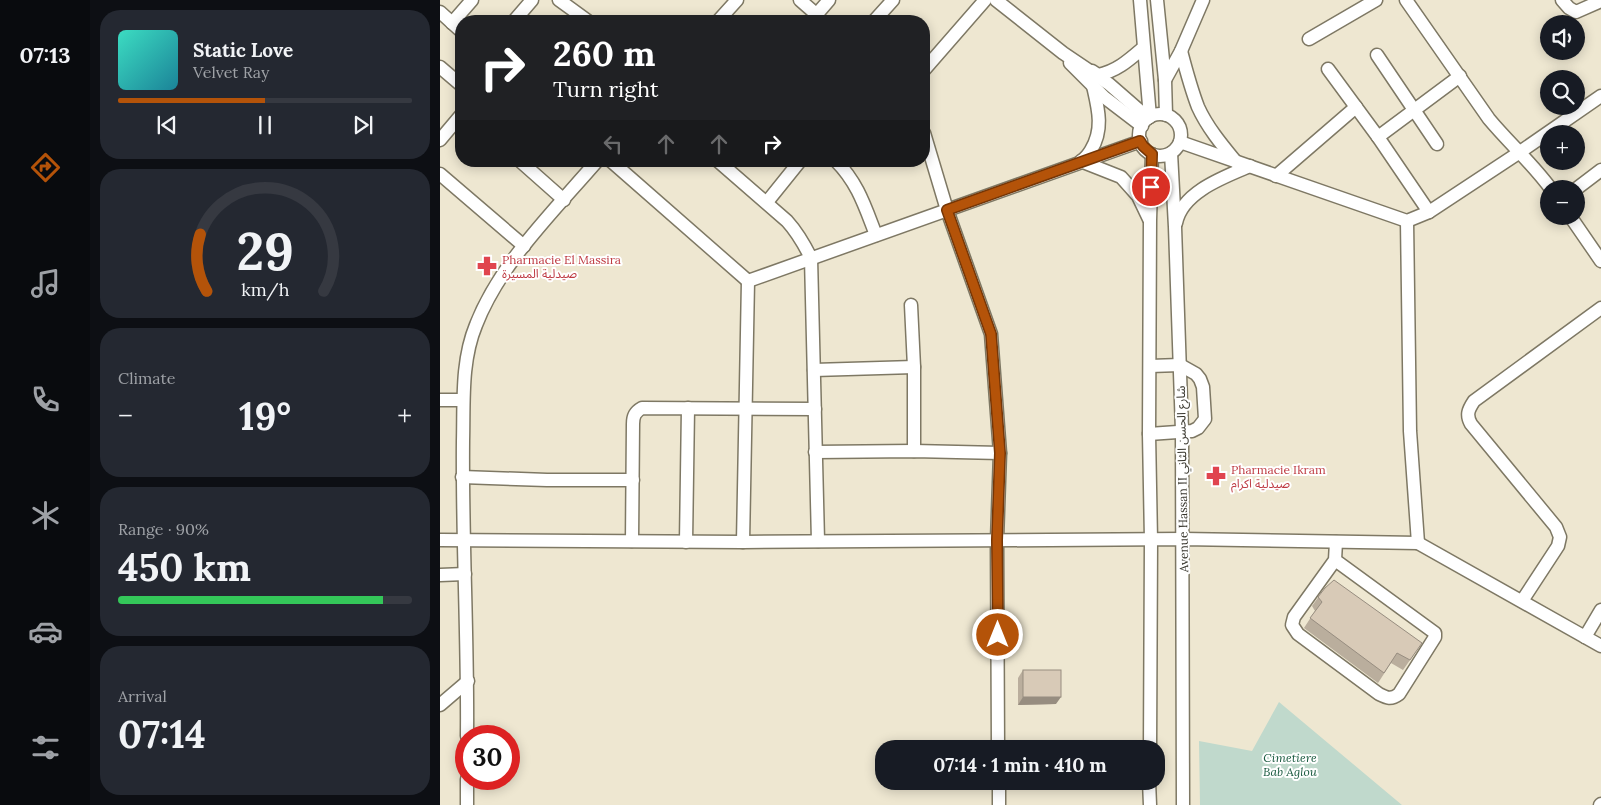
<!DOCTYPE html>
<html lang="en">
<head>
<meta charset="utf-8">
<style>
  body { margin:0; font-family:Lora,"Noto Sans Arabic",serif; background:#242831; color:#f1f3f6; height:100vh; display:flex; flex-direction:column; font-size:19px; white-space:nowrap }
  * { box-sizing:border-box; margin:0 }
  p { font-size:16px; color:#9ea1a6 }
  .icon { flex:none; width:28px; height:28px; fill:none; stroke:currentColor; stroke-width:2; stroke-linecap:round; stroke-linejoin:round }
  .map { position:relative; flex:1; overflow:hidden }
  .drawer { display:flex; flex-direction:column; gap:10px; padding:10px; background:#0d0f14; width:350px }
  .drawer>* { flex:none }
  .guide { position:absolute; left:15px; top:15px; width:475px; height:152px; border-radius:20px; box-shadow:0 2px 12px #0003; background:#202124; color:#fff; overflow:hidden }
  .tools { position:absolute; left:1100px; top:15px; display:grid; gap:10px }
  .tools a { display:grid; place-items:center; width:45px; height:45px; border-radius:50%; background:#171b24; box-shadow:0 2px 12px #0003; font-size:25px }
  .speed { position:absolute; left:15px; top:725px; display:flex; gap:10px; font-size:25px; font-weight:700; text-align:center }
  .speed>* { display:grid; place-content:center; width:65px; height:65px; border-radius:50%; background:#171b24; box-shadow:0 2px 12px #0003; line-height:1 }
  .speed .limit { border:8px solid #d22; background:#fff; color:#111 }
  .pin { position:absolute; display:grid; place-items:center; width:42px; height:42px; color:#fff; margin:-21px; border:2px solid #fff; border-radius:50%; box-shadow:0 1px 5px #0007 }
  .me { position:absolute; width:55px; margin:-28px; rotate:0deg; stroke-linejoin:round; filter:drop-shadow(0 0 4px #0008) }
  .turn { display:flex; align-items:center; gap:18px; height:105px; padding:0 15px; font-size:22px }
  .turn .icon { width:65px; height:65px; stroke-width:2.5 }
  .turn b { display:block; font-size:35px; line-height:42px }
  .lanes { display:flex; align-items:center; height:48px; padding:0 15px; background:#0003; justify-content:center; gap:25px; direction:ltr }
  .lanes .off { opacity:.35 }
  .big { font-size:38px; font-weight:700; line-height:1.1 }
  .drawer .tile { flex:1; display:flex; flex-direction:column; justify-content:center; gap:8px; min-width:0; padding:0 18px; border-radius:20px; background:#242831 }
  .drawer .dial { align-items:center; gap:0 }
  .dial svg { height:130px; overflow:visible; fill:none; stroke:#363941; stroke-width:7; stroke-linecap:round; text-anchor:middle }
  .dial text { fill:#f1f3f6; stroke:none }
  .song { display:flex; align-items:center; gap:15px }
  .cover { width:60px; height:60px; border-radius:8px; background:linear-gradient(135deg,hsl(170 70% 55%),hsl(190 70% 35%)) }
  .played { height:5px; border-radius:2px; background:linear-gradient(90deg,#b45309 50%,#363941 50%) }
  .keys { display:flex; justify-content:space-around; direction:ltr }
  .heat { display:flex; justify-content:space-between; align-items:center; font-size:28px; direction:ltr }
  .charge { height:8px; border-radius:4px; background:linear-gradient(90deg,#34c759 90%,#363941 0) }
  .trip { position:absolute; left:435px; top:740px; width:290px; height:50px; border-radius:20px; background:#171b24; box-shadow:0 2px 12px #0003; font-weight:700; line-height:50px; text-align:center }
  main { display:flex; flex:1; min-height:0 }
  .tabs { display:flex; flex-direction:column; width:90px; justify-content:space-around; align-items:center; background:#090b0e; color:#9ea1a6 }
  .tabs .icon { width:35px; height:35px }
  .tabs .current { color:#b45309 }
  .tabs b { font-size:22px; color:#f1f3f6 }
  .map>svg:first-child { display:block }
  .green { fill:#c0d9cc }
  .lines { fill:none; stroke-linecap:round; stroke-linejoin:round }
  .minor-casing { stroke:#7e7864; stroke-width:15 }
  .minor { stroke:#fff; stroke-width:12 }
  .wall { fill:#baae9d }
  .shaded-wall { fill:#978d80 }
  .building { fill:#d8cab7; stroke:#978d80 }
  .route-casing { stroke:#753606; stroke-width:12 }
  .route { stroke:#b45309; stroke-width:9 }
  .labels { text-anchor:middle; dominant-baseline:central; stroke-width:4; stroke-linejoin:round; paint-order:stroke }
  .health-label { font-size:12px; fill:#be3a42; stroke:#fff; text-anchor:start }
  .street-label { font-size:12px; fill:#37352c; stroke:#fff }
  .park-label { font-size:12px; font-style:italic; fill:#195a3f; stroke:#fff }
</style>
</head>
<body>
<main>
<nav class="tabs">
<b>07:13</b>
<svg class="icon current" aria-label="directions" viewBox="0 0 24 24"><path d="M12 3l9 9-9 9-9-9zM9 14v-3h6M13 9l2 2-2 2"/></svg>
<svg class="icon" aria-label="music" viewBox="0 0 24 24"><path d="M9 18V5l10-2v13"/><circle cx="6" cy="18" r="3"/><circle cx="16" cy="16" r="3"/></svg>
<svg class="icon" aria-label="phone" viewBox="0 0 24 24"><path d="M5 4h4l2 5-3 2q2 4 5 5l2-3 5 2v4C11 20 4 13 5 4z"/></svg>
<svg class="icon" aria-label="climate" viewBox="0 0 24 24"><path d="M12 3v18M4 7l16 10M4 17L20 7"/></svg>
<svg class="icon" aria-label="car" viewBox="0 0 24 24"><path d="M5 17H2v-5l4-1 3-4h7l3 4 3 1v5h-3M9 17h6M6 11h13"/><circle cx="7" cy="17" r="2"/><circle cx="17" cy="17" r="2"/></svg>
<svg class="icon" aria-label="filters" viewBox="0 0 24 24"><path d="M4 7h16M4 17h16"/><circle cx="9" cy="7" r="2"/><circle cx="15" cy="17" r="2"/></svg>
</nav>
<section class="drawer">
<div class="tile">
<div class="song"><i class="cover"></i><div><b>Static Love</b><p>Velvet Ray</p></div></div>
<div class="played"></div>
<div class="keys"><svg class="icon" aria-label="previous" viewBox="0 0 24 24"><path d="M18 5L8 12l10 7zM5 5v14"/></svg><svg class="icon" aria-label="pause" viewBox="0 0 24 24"><path d="M8 5v14M16 5v14"/></svg><svg class="icon" aria-label="next" viewBox="0 0 24 24"><path d="M6 5l10 7-10 7zM19 5v14"/></svg></div>
</div>
<div class="tile dial"><svg viewBox="0 0 100 80">
<path d="M14 69A42 42 0 1 1 86 69"/>
<path d="M14 69A42 42 0 0 1 10 34" stroke="#b45309"/>
<text x="50" y="56" font-size="32" font-weight="700">29</text>
<text x="50" y="72" font-size="11">km/h</text>
</svg></div>
<div class="tile"><p>Climate</p>
<div class="heat"><a>−</a><b class="big">19°</b><a>+</a></div>
</div>
<div class="tile"><p>Range · 90%</p><b class="big">450 km</b><div class="charge"></div></div>
<div class="tile"><p>Arrival</p><b class="big">07:14</b></div>
</section>
<div class="map">
<svg width="1161" height="805" viewBox="0 0 1161 805">
  <rect width="100%" height="100%" fill="#eee7d1"/>
  <polygon class="green" points="839,702 962,805 760,805 759,741 812,751"/>
  <g class="lines">
    <defs>
      <g id="minor">
        <polyline points="119,0 148,21"/>
        <polyline points="360,0 376,14"/>
        <polyline points="556,0 623,53 669,84 708,118"/>
        <polyline points="700,0 710,117"/>
        <polyline points="717,0 725,80 726,115"/>
        <path d="M966 0 1049 119C1069 143 1092 163 1111 189"/>
        <polyline points="1122,0 1129,8 1136,12 1161,1"/>
        <polyline points="0,12 21,31"/>
        <polyline points="74,21 92,0"/>
        <polyline points="278,21 297,0"/>
        <polyline points="371,21 389,0"/>
        <polyline points="434,21 453,0"/>
        <polyline points="12,23 32,0"/>
        <polyline points="869,39 936,0"/>
        <path d="M741 51C746 70 751 89 758 107 767 127 782 145 796 162"/>
        <polyline points="937,55 997,144"/>
        <polyline points="630,63 664,97 702,126"/>
        <polyline points="0,67 21,85"/>
        <polyline points="888,69 938,137 989,212"/>
        <polyline points="484,70 545,0"/>
        <path d="M652 71 658 75C677 71 689 60 703 48"/>
        <polyline points="725,80 741,51 763,0"/>
        <circle cx="720" cy="135" r="21"/>
        <polyline points="484,133 507,210 551,334 560,453 557,540 558,749"/>
        <polyline points="938,137 1020,76"/>
        <polyline points="0,140 21,115"/>
        <polyline points="740,142 967,221 989,212 1080,152 1161,96"/>
        <polyline points="731,153 735,227 742,431 743,805"/>
        <polyline points="80,161 124,200"/>
        <polyline points="171,161 308,281"/>
        <path d="M278 161 347 221C357 232 364 244 371 258L378 541"/>
        <path d="M396 161C418 183 425 207 436 235"/>
        <path d="M641 161C646 158 648 155 651 150 664 129 658 108 653 86"/>
        <polyline points="643,162 681,177 698,196 709,219"/>
        <polyline points="0,174 84,246"/>
        <polyline points="836,176 916,107"/>
        <polyline points="1136,189 1161,170"/>
        <polyline points="327,202 360,161"/>
        <polyline points="1130,216 1161,261"/>
        <polyline points="967,221 970,431 978,543"/>
        <path d="M736 223C742 192 784 177 810 166"/>
        <polyline points="308,281 701,141"/>
        <polyline points="471,305 474,367 474,451"/>
        <polyline points="374,370 474,367"/>
        <polyline points="0,400 23,400"/>
        <polyline points="709,434 752,431 758,428 765,419 763,387 760,379 756,374 740,365 710,366"/>
        <polyline points="375,452 474,451 560,453"/>
        <polyline points="22,477 107,480 193,480"/>
        <polyline points="0,540 303,542 743,539 978,543 1161,646"/>
        <path d="M192 541 193 424C193 416 195 412 202 408L375 409"/>
        <polyline points="246,542 248,408"/>
        <polyline points="303,542 308,281"/>
        <path d="M895 560 854 617 852 625 858 634 939 694C947 698 951 700 959 694L995 637V633L895 560 896 542"/>
        <polyline points="0,575 25,574"/>
        <path d="M1082 601 1118 546 1120 537 1116 527 1031 424C1026 415 1028 410 1034 401L1161 308"/>
        <polyline points="1145,637 1161,610"/>
        <polyline points="0,705 28,681"/>
        <path d="M27 736C28 638 22 539 23 441 24 402 21 361 36 325 60 263 114 211 157 161"/>
        <polyline points="710,749 711,540 709,434 710,220 712,154"/>
        <polyline points="709,781 710,805"/>
        <polyline points="27,805 27,779"/>
        <polyline points="559,805 559,781"/>
        <polyline points="1160,805 1161,804"/>
      </g>
    </defs>
    <use href="#minor" class="minor-casing"/>
    <use href="#minor" class="minor"/>
  </g>
  <g class="wall">
    <polygon points="885,588 982,643 963,670 951,663 938,683 864,628 875,611 872,606"/>
    <polygon points="583,670 616,704 578,705 578,678"/>
  </g>
  <polygon class="shaded-wall" points="583,697 621,697 616,704 578,705"/>
  <g class="building">
    <polygon points="894,580 982,643 970,660 957,653 944,673 870,618 882,602 878,597 885,588"/>
    <rect x="583" y="670" width="38" height="27"/>
  </g>
  <g class="lines">
    <defs>
      <polyline id="route" points="558,635 557,540 560,453 551,334 507,210 700,141 703,146 712,154 711,187"/>
    </defs>
    <use href="#route" class="route-casing"/>
    <use href="#route" class="route"/>
  </g>
  <defs>
    <symbol id="pharmacy-bare" viewBox="-9 -9 18 18"><path d="M-2-6h4v4h4v4h-4v4h-4v-4h-4v-4h4Z" fill="#e0444e" stroke="#fff" stroke-width="2.5" paint-order="stroke"/></symbol>
  </defs>
  <g fill-rule="evenodd">
    <use href="#pharmacy-bare" x="33" y="252" width="28" height="28"/>
    <use href="#pharmacy-bare" x="762" y="462" width="28" height="28"/>
  </g>
  <g class="labels">
    <g class="health-label">
      <text x="62" y="259">Pharmacie El Massira<tspan x="62" dy="14">صيدلية المسيرة</tspan></text>
      <text x="791" y="469">Pharmacie Ikram<tspan x="791" dy="14">صيدلية اكرام</tspan></text>
    </g>
    <g class="street-label">
      <text transform="translate(742 479) rotate(-91)">Avenue Hassan II شارع الحسن الثاني</text>
    </g>
    <g class="park-label">
      <text x="850" y="757">Cimetiere<tspan x="850" dy="14">Bab Aglou</tspan></text>
    </g>
  </g>
</svg>
<div class="tools">
<a><svg class="icon" aria-label="sound" viewBox="0 0 24 24"><path d="M4 9h4l5-4v14l-5-4H4zM17 9q2 3 0 6"/></svg></a>
<a><svg class="icon" aria-label="search" viewBox="0 0 24 24"><circle cx="10" cy="10" r="6"/><path d="M15 15l6 6"/></svg></a>
<a>+</a>
<a>−</a>
</div>
<div class="speed"><div class="limit">30</div></div>
<div class="pin" style="left:711px;top:187px;background:#d93025"><svg class="icon" aria-label="arrive" viewBox="0 0 24 24"><path d="M6 21V4h12l-3 4 3 4H6"/></svg></div>
<svg class="me" style="left:558px;top:635px" viewBox="-20 -20 40 40"><circle r="17" fill="#b45309" stroke="#fff" stroke-width="3"/><path d="M0-11L8 9 0 5-8 9z" fill="#fff"/></svg>
<div class="trip">07:14 · 1 min · 410 m</div>
<div class="guide">
<div class="turn"><svg class="icon" aria-label="right" viewBox="0 0 24 24"><path d="M7 20v-9h11M14 6l5 5-5 5"/></svg><div><b>260 m</b>Turn right</div></div>
<div class="lanes"><svg class="icon off" aria-label="left" viewBox="0 0 24 24"><path d="M17 20v-9H6M10 6l-5 5 5 5"/></svg><svg class="icon off" aria-label="ahead" viewBox="0 0 24 24"><path d="M12 20V5M6 11l6-6 6 6"/></svg><svg class="icon off" aria-label="ahead" viewBox="0 0 24 24"><path d="M12 20V5M6 11l6-6 6 6"/></svg><svg class="icon" aria-label="right" viewBox="0 0 24 24"><path d="M7 20v-9h11M14 6l5 5-5 5"/></svg></div>
</div>
</div>
</main>
</body>
</html>
